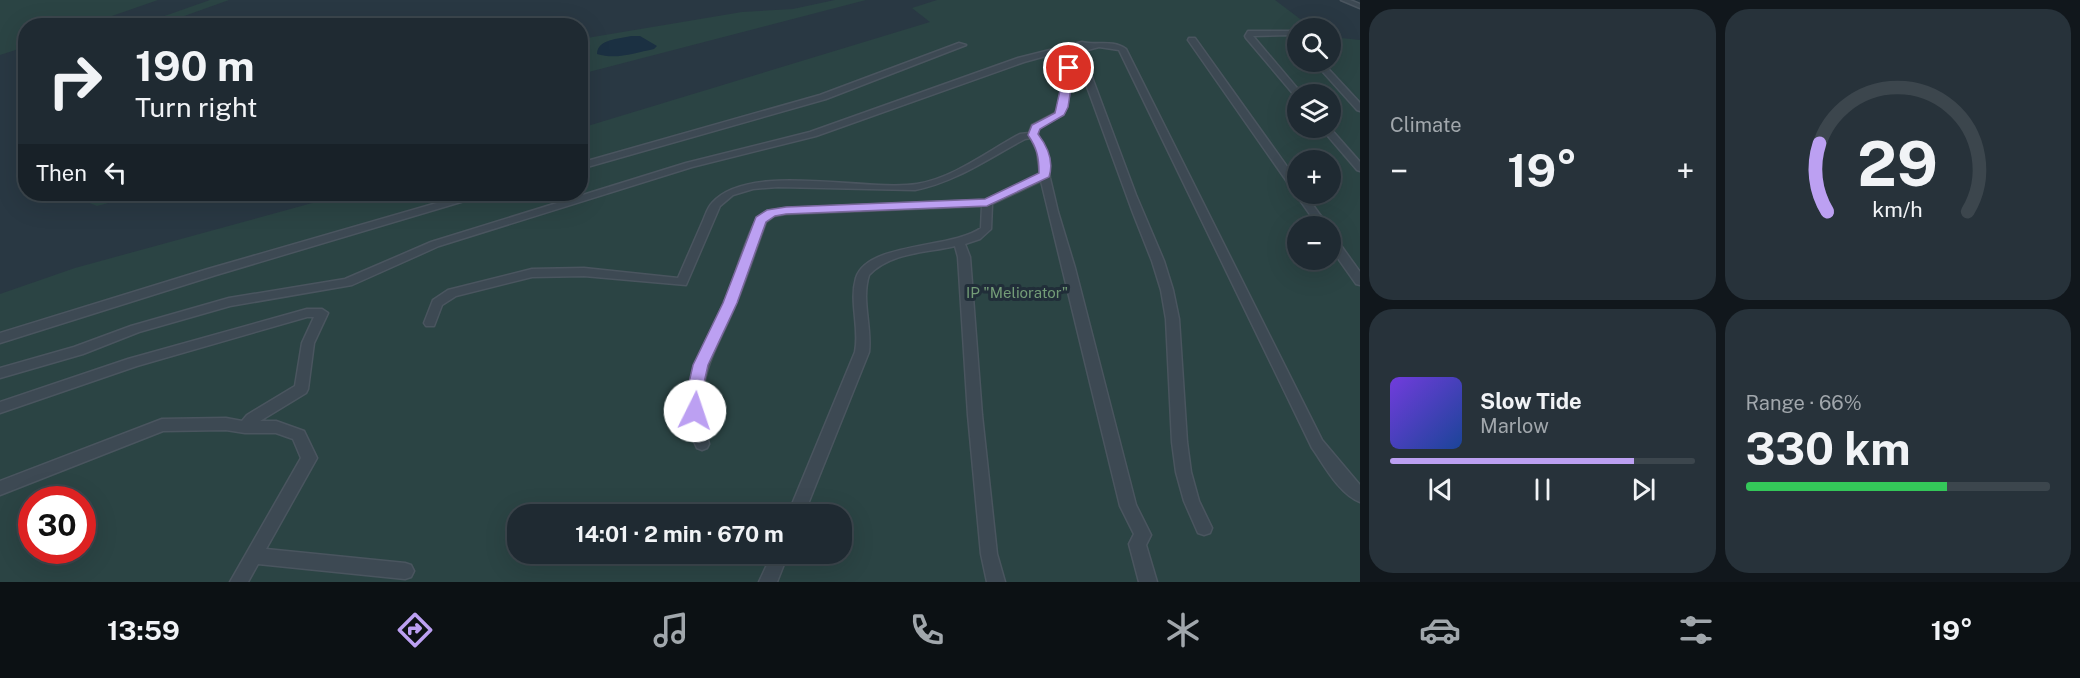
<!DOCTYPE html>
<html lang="en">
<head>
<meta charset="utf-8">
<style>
  body { margin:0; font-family:"Public Sans",sans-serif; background:#27323a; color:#f1f3f6; height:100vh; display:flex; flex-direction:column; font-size:22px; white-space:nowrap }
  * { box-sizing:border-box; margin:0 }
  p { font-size:20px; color:#a1a7ac }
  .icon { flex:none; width:33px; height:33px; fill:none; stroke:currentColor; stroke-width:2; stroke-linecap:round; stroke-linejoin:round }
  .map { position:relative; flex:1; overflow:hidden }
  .details { display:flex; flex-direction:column; gap:9px; padding:9px; background:#11171c; width:720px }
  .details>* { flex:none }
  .top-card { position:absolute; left:18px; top:18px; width:570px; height:183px; border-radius:24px; box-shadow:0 6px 24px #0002,0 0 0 2px #3c464d; background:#1f2a32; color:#f1f3f6; overflow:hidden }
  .fabs { position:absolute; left:1287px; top:18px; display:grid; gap:12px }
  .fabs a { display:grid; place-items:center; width:54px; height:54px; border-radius:50%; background:#1f2a32; box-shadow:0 6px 24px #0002,0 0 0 2px #3c464d; font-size:30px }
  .speed { position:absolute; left:18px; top:486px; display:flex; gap:12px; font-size:30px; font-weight:700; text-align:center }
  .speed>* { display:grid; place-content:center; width:78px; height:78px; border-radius:50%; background:#1f2a32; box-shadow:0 6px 24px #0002,0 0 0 2px #3c464d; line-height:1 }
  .speed .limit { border:9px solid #d22; background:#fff; color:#111 }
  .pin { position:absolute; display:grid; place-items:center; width:51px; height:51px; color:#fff; margin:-26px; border:3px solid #fff; border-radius:50%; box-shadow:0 2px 6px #0007 }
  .me { position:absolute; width:66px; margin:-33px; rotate:4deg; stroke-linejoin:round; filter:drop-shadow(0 0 4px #0008) }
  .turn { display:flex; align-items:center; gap:21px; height:126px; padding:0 18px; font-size:27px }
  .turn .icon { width:78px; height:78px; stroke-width:2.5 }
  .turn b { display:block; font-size:42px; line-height:51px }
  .then { display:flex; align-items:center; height:57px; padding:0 18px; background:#0003; gap:12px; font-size:22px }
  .big { font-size:45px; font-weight:700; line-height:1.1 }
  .details .widget { flex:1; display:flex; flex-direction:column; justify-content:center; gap:9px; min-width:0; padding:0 21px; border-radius:24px; background:#27323a }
  .details .dial { align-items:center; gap:0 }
  .dial svg { height:156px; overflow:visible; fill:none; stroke:#3c464d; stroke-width:7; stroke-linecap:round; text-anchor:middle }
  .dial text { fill:#f1f3f6; stroke:none }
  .song { display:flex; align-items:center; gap:18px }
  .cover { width:72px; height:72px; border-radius:9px; background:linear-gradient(135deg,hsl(260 70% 55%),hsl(220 70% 35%)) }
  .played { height:6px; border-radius:3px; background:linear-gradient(90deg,#bca0f2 80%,#3c464d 80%) }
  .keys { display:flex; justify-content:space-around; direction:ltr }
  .heat { display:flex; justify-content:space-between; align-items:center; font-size:33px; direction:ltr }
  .charge { height:9px; border-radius:4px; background:linear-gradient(90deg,#34c759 66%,#3c464d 0) }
  .details .tiles { flex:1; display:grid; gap:9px; grid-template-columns:repeat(2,1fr) }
  .trip { position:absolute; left:507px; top:504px; width:345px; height:60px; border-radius:24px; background:#1f2a32; box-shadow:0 6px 24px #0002,0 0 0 2px #3c464d; font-weight:700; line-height:60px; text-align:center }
  .tabs { display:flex; height:96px; justify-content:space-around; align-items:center; background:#0c1114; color:#a1a7ac }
  .tabs .icon { width:42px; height:42px }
  .tabs .on { color:#bca0f2 }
  .tabs b { font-size:27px; color:#f1f3f6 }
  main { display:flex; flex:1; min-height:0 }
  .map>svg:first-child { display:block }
  .green { fill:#2b4444; fill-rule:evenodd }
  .water { fill:#1b3042 }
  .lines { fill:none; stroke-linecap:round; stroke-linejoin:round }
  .minor-casing { stroke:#4a555f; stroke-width:3 }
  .minor { fill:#3d4953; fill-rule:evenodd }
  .route { fill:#bca0f2; stroke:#7a689d; stroke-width:1.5 }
  .labels { text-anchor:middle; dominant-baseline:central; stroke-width:6; stroke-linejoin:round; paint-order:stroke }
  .park-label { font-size:15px; fill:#739c77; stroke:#212e39 }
</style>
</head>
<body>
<main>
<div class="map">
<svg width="1360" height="582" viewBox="0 0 1360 582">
  <rect width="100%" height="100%" fill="#293843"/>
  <g class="green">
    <polygon points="0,0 158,0 86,25 26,26 25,47 0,55"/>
    <polygon points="210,0 229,0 159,25 139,25"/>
    <polygon points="835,0 866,0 581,74 581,39 742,12 793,9"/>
    <path d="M937 0H1275L1312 28H1298V62H1330L1331 37 1360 40V582H0V294L75 268 345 194H580L581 128 930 22 912 8ZM1298 94H1330V128H1298ZM1298 160H1330V194H1298ZM1298 226H1330V260H1298ZM32 500H82V550H32ZM518 514H842V554H518Z"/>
    <polygon points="67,194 142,194 97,206"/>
  </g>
  <path class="water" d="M631 36H640L657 46 654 49C635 53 616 60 597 54 597 39 619 39 631 36Z"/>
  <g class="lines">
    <defs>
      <g id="minor">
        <polygon points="1341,0 1350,0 1360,4 1360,8"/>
        <polygon points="1248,31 1292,31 1298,35 1298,42 1290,35 1253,36 1302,94 1295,96 1246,38 1245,36"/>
        <polygon points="1189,38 1195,38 1298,182 1298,194 1305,194 1328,226 1318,226 1188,40"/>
        <path d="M1082 42C1097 46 1112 39 1126 49L1322 440 1360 485V502C1339 494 1324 465 1312 448L1119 50 1099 47 1080 52 1074 66H1084L1090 72 1136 195 1164 261 1173 290 1179 319 1187 442 1191 472 1199 501 1212 528 1210 533 1204 535 1198 533 1184 501 1176 472 1172 442 1166 319 1161 290 1152 261 1133 213 1082 73 1079 70H1073L1067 107 1063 115 1039 128 1038 135 1046 151 1050 178 1058 212 1075 268 1136 505 1151 535 1146 545 1157 582H1139L1129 544 1134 534 1120 506 1041 181 992 204 991 229 980 239 965 244 970 257 982 415 997 554 1005 582H987L981 554 968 415 958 257 955 246C926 253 891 252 869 275 861 300 872 326 869 352L804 514H788L855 352C860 328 849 302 856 278 867 242 952 249 981 228L982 206 786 214 774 216 766 222C756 249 747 277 736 304 712 360 692 380 709 444L707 448 702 450 697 448C669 394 709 340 729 291 738 267 745 240 757 218L767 211 786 208 985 200 1040 174 1037 151 1031 138 1025 139C989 158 956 182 915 190L778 187 753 189 733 195 720 206 686 285 584 276 532 277 456 296 442 305 434 326H426L424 323 433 300 448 290 532 269 584 268 678 278C686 260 694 241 702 223 705 217 707 208 712 203 749 161 865 192 917 184 954 178 988 151 1020 134L1029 133 1032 125 1055 113 1059 107 1065 68 1074 49 1082 46 1024 62 816 136 692 167 439 246 352 285 230 306 139 332 83 354 0 378V368L74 347 131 326 229 298 345 279 431 242 686 163 810 132 1018 58Z"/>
        <polygon points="959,43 966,45 826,99 580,169 580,163 820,95"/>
        <polygon points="1314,62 1322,62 1360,103 1360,111 1357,110"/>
        <polygon points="1321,128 1330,128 1360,162 1360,171 1357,170"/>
        <polygon points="468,194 482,194 481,196 216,275 0,343 0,333 208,269"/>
        <polygon points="1330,235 1334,236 1360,272 1360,285 1356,284 1330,247"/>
        <polygon points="307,309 322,309 328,313 314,343 308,389 306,393 260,421 276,421 304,431 317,458 266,549 405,563 411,565 414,571 411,577 405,579 258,564 248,582 230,582 301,458 293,439 276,433 245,433 226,430 163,431 0,495 0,481 162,419 226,418 242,421 247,415 295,386 302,343 314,317 307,317 137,366 0,413 0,402 128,359"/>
        <polygon points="772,554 788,554 777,582 759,582"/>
      </g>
    </defs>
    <use href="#minor" class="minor-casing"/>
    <use href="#minor" class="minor"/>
  </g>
  <path class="route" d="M1069 65 1074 68 1068 107 1064 115 1040 129 1038 134C1048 147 1054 162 1049 177L987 206 786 214 775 216 766 222 737 303 708 365 701 396 703 411 701 415 695 417 689 415 686 396 693 365 723 303 756 217 767 210 786 207 985 199 1039 173C1039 157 1037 148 1028 135L1032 125 1055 113 1065 68Z"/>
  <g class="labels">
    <g class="park-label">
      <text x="1017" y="292">IP "Meliorator"</text>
    </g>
  </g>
</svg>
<div class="fabs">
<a><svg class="icon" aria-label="search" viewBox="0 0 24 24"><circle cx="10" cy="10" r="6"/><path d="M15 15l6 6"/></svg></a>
<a><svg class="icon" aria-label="layers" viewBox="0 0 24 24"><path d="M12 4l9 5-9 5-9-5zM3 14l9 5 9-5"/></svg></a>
<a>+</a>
<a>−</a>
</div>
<div class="speed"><div class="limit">30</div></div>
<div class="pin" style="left:1069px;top:68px;background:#d93025"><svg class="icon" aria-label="arrive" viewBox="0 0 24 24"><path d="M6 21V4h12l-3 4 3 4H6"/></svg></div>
<svg class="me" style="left:695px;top:411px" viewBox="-20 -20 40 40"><circle r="19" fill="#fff"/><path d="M0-13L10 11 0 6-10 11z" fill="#bca0f2"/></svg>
<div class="trip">14:01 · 2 min · 670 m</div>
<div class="top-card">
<div class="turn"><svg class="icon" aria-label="right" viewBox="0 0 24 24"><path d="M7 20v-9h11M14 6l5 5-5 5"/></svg><div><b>190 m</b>Turn right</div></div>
<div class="then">Then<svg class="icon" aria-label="left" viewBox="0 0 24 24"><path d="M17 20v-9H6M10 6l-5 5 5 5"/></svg></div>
</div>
</div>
<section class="details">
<div class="tiles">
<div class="widget"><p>Climate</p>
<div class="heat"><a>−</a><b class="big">19°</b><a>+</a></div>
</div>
<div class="widget dial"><svg viewBox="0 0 100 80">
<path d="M14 69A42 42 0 1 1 86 69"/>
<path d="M14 69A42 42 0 0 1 10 34" stroke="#bca0f2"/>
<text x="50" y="56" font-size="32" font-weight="700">29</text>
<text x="50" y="72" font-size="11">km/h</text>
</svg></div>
<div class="widget">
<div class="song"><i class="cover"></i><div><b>Slow Tide</b><p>Marlow</p></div></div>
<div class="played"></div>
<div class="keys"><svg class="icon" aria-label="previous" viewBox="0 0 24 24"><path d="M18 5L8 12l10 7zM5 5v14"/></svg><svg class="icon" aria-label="pause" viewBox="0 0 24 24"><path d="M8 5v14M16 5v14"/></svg><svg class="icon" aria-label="next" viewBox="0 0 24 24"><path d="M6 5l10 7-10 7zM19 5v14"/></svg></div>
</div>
<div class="widget"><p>Range · 66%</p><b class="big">330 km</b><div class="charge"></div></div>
</div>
</section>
</main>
<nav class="tabs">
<b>13:59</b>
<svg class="icon on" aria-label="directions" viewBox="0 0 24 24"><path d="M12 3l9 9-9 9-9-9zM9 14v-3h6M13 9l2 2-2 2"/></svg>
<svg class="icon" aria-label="music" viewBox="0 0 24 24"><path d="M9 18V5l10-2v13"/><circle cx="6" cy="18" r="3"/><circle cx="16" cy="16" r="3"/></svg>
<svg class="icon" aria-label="phone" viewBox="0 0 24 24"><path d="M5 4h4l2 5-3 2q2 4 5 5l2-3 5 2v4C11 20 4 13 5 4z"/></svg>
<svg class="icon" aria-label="climate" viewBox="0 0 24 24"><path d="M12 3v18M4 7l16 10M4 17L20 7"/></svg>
<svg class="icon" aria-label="car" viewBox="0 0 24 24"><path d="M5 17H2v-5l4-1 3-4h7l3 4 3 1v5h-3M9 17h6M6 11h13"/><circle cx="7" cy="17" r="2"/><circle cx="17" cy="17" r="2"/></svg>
<svg class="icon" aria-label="filters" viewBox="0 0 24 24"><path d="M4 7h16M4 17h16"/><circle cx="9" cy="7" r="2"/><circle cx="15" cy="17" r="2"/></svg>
<b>19°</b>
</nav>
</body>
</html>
